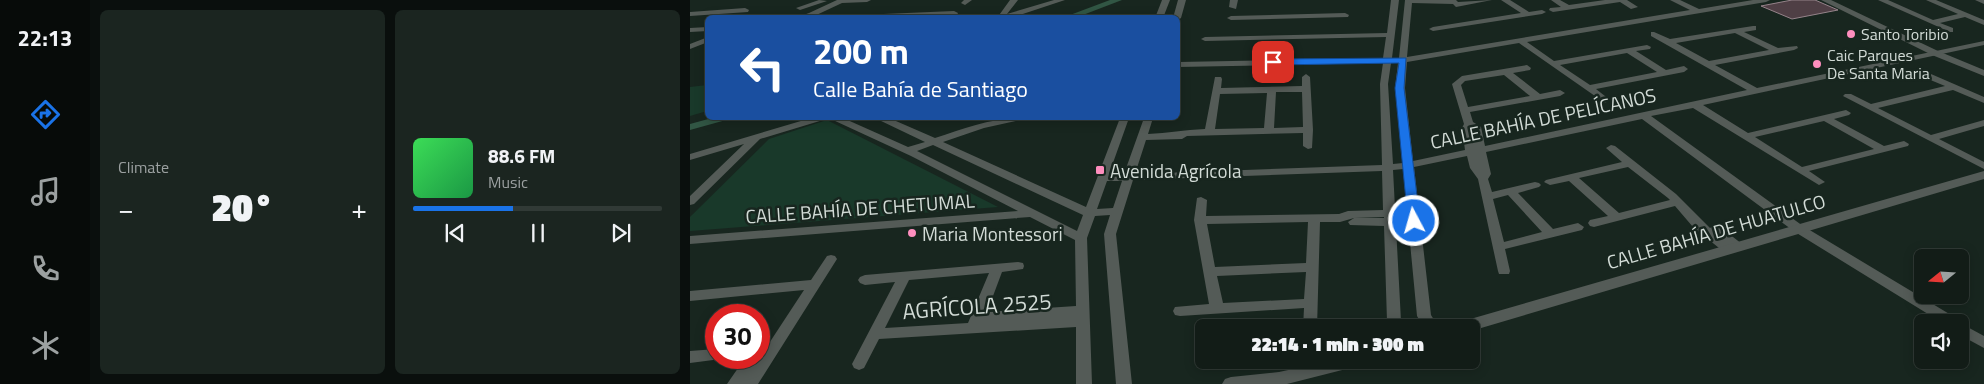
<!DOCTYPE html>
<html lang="en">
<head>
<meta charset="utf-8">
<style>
  body { margin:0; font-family:"Titillium Web",sans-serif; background:#1b2520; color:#f1f3f6; height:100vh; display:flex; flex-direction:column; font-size:19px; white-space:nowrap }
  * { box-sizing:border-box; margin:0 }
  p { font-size:16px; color:#9ca1a1 }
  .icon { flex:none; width:28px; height:28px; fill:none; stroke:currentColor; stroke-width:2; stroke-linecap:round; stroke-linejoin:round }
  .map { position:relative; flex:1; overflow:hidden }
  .side { display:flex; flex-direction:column; gap:10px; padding:10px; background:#0a0f0d; width:600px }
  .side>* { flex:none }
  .guide { position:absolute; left:15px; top:15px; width:475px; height:105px; border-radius:8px; box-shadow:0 2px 12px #0003,0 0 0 1px #313a36; background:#1a4fa0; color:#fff; overflow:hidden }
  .needle { width:32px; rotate:252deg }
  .tools { position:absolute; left:1224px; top:249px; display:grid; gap:10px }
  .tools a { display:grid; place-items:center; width:55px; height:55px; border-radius:8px; background:#121c17; box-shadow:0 2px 12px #0003,0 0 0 1px #313a36; font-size:25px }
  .speed { position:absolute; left:15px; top:304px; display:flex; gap:10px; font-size:25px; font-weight:700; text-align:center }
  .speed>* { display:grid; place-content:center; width:65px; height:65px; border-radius:50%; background:#121c17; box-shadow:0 2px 12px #0003,0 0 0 1px #313a36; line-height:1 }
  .speed .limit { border:8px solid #d22; background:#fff; color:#111 }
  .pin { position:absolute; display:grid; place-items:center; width:42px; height:42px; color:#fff; margin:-21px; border-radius:10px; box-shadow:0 2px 8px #0006 }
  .me { position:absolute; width:55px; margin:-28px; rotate:354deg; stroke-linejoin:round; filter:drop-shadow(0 0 4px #0008) }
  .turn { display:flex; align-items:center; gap:18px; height:105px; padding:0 25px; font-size:22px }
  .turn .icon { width:65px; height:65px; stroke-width:2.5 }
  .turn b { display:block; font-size:35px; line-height:42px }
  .big { font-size:38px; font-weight:800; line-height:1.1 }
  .side .card { flex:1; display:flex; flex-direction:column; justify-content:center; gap:8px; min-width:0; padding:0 18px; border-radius:8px; background:#1b2520 }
  .song { display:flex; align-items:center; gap:15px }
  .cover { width:60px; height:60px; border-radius:8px; background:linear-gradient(135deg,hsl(130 70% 55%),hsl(140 70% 35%)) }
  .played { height:5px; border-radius:2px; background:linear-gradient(90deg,#1a73e8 40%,#313a36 40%) }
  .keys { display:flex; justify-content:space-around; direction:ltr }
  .heat { display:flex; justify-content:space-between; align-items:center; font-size:28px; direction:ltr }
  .side .tiles { flex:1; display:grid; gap:10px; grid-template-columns:repeat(2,1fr) }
  .trip { position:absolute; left:505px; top:319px; width:285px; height:50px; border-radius:8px; background:#121c17; box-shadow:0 2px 12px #0003,0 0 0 1px #313a36; font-weight:800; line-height:50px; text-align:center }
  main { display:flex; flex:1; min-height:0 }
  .dock { display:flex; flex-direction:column; width:90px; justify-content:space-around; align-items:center; background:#070b09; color:#9ca1a1 }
  .dock .icon { width:35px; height:35px }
  .dock .current { color:#1a73e8 }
  .dock b { font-size:22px; color:#f1f3f6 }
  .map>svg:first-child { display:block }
  .green { fill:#19392a }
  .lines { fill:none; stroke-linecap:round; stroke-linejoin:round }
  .canal { fill:#315644; fill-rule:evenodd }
  .building { fill:#4f3f45; stroke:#95838a }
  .minor { fill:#545b57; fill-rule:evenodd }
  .tertiary { fill:#545b57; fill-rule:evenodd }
  .route { fill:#1a73e8; stroke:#114b97 }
  .poi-dot { fill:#fe8ebe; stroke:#18261f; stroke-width:2 }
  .labels { text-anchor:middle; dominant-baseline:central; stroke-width:5; stroke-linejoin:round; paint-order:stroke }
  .far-poi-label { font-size:16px; fill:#d2dbd6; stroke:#18261f; text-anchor:start }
  .street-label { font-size:19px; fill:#d2dbd6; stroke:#18261f }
  .poi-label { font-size:19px; fill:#d2dbd6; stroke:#18261f; text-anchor:start }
  .near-street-label { font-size:22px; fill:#d2dbd6; stroke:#18261f }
</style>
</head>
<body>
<main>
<nav class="dock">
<b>22:13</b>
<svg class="icon current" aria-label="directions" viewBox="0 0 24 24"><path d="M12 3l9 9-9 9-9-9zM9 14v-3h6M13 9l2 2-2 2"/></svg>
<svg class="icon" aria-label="music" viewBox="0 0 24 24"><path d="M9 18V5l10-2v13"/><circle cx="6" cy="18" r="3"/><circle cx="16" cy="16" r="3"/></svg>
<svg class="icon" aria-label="phone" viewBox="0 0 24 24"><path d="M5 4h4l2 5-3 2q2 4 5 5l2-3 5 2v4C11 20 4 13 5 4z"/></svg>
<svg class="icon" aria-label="climate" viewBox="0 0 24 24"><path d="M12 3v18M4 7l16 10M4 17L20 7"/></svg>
</nav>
<section class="side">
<div class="tiles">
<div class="card"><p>Climate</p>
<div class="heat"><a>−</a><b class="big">20°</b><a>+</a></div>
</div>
<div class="card">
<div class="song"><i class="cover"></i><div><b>88.6 FM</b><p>Music</p></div></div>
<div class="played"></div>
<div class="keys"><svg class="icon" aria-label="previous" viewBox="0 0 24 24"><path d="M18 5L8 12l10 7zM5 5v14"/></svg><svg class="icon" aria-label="pause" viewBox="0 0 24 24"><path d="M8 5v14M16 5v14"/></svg><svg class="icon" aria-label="next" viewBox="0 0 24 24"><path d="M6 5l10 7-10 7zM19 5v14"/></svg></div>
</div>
</div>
</section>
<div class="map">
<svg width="1294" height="384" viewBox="0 0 1294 384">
  <rect width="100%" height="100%" fill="#18261f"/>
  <g class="green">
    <polygon points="17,85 17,111 0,116 0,87"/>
    <polygon points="137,120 308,207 0,231 0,217 79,139"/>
  </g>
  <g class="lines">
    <g class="canal">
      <polygon points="420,0 432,0 385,18 372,18"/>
      <polygon points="22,118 37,118 36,120 0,130 0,124"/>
    </g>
  </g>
  <polygon class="building" points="1102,0 1125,0 1148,10 1102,19 1071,6"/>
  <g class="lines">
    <g class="minor">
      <polygon points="129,0 137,1 110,10 106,8"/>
      <polygon points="147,0 181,0 177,2 152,3 120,18 105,18 119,13"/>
      <polygon points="274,0 282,0 275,5 271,3"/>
      <polygon points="320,0 328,0 317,14 364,0 375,0 321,18 307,18"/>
      <polygon points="472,0 480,0 473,18 465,18"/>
      <polygon points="488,0 496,0 491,18 488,20 488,18 483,18"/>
      <polygon points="540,0 548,0 546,9 539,7"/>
      <path d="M701 0H709L702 58H709L715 0H766L768 2 802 0 766 7 763 4 722 3 717 57 1000 10 980 0H990L1009 9 1063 0H1080L1076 2 837 42 864 61 957 45 961 47 960 49 946 51 976 70 994 66 998 69 994 72 906 89 920 100 915 103 829 43 717 62 715 88 723 161 775 150 772 128 774 124 762 84 772 76 837 65 841 68 840 70 823 73 850 94 870 90 875 93 870 96 780 112 783 122 791 127 795 146 1057 90 961 36V32H964L980 39 1063 26H1066V30L1054 32 1088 48 1107 46 1108 48 1104 50 1025 65 1067 88 1294 41V45L1013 105 1058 133 1156 110 1161 113 1159 115 1144 119 1194 146 1214 141 1219 144 1218 146 1119 171 1135 182 1129 185 1003 108 961 116 1113 226 1266 318 1268 322H1251L1105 232 952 119 796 152 801 174 798 179 802 192 845 182 849 183 851 185 849 187 828 193 863 229 888 223 894 227 892 230 815 249 820 271 819 274H809L808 271 788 179 780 168 777 156 724 167 741 315 749 328H734L727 316 713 169 703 170 711 321 713 328H699L697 321 694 226 660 225 658 222 664 218 650 222H630L627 328H613L614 308 490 316 485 315 483 311 485 307 519 304 504 220 507 198 511 197 517 200 516 216 649 214 658 211 693 210 692 171 443 180 426 234 442 384H426L414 234 420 215 405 216 397 238 402 384H386V327L189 339 174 368 169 370 164 368 162 364 205 282 175 285 170 283 168 280 170 277 175 275 328 262 333 263 334 266 333 269 312 272 297 312 386 306 385 240 340 217 0 244V236L328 211 221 156 143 120 142 118H153L218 147 235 142 189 120 188 118H199L245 138C273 129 301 118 331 118L330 120 294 128 253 142 396 207 430 118H439L419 174H434L454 118H463L458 134C478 133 494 130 515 129L525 77H531L532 79 531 88 612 86V77L616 74 620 77 623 130 622 148 618 149 613 146V133L497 136 492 139 456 140 445 174 692 165 690 84 693 63 488 67V62L693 58 696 37 515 41 511 39 515 37 697 33ZM1045 33 1079 50 1019 61 986 43ZM937 53 967 72 900 85 870 65ZM701 63H708L705 88 713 163 703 164 698 84ZM814 75 840 96 778 107 771 85 775 81ZM586 92H612L613 127 584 128ZM577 93 574 128 525 129 530 94ZM1134 121 1184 149 1112 167 1065 137ZM243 145 393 215 387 231 227 151ZM417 181H432L423 208 407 209ZM818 195 852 232 814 242 803 199ZM694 217V218H664ZM618 222 616 263 525 267 517 224ZM616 272 614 299 533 303 527 276ZM299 273 278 323 195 328 219 280Z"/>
      <polygon points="811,0 820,0 839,12 852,10 856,12 852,14 743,31 739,29 743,27 831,13"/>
      <polygon points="861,0 870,0 879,5 915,0 937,0 948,7 941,9 930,2 863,12 859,10 860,8 871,7"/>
      <polygon points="1188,0 1198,0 1243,20 1268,14 1236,0 1246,0 1294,20 1294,25 1275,17 1250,23 1263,28 1263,32 1260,32"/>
      <polygon points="1285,0 1294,0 1294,4"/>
      <polygon points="55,8 59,10 58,12 0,16 0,12"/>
      <polygon points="264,11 268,13 267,15 210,18 143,18 146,16"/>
      <polygon points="655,13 659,15 658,17 541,20 537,18 541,16"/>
      <polygon points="18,27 18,31 0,32 0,28"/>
      <polygon points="18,37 18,42 0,49 0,44"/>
      <polygon points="1241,74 1294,97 1294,103 1263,90 1188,108 1241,135 1294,120 1294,126 1249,139 1294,162 1294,169 1153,96 1155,94 1161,94 1181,104 1255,86 1238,79 1238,75"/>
      <polygon points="121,118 135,118 133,120 70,139 4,204 0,205 0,196 54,144 0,160 0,154"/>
      <path d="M921 145 925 146 986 194 1020 228 1025 225 1029 226 1052 244 1054 247 1052 250H1044L1038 253 1034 252 1003 227 985 206 904 227 900 226 898 223 900 220 918 216 879 181 860 185 854 182 856 180 932 162 916 148ZM938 167 978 198 980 200 929 213 889 178Z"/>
      <polygon points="141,255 145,256 147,259 68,384 37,384 55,358 69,358 69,355 70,357 114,290 0,301 0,291 121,280 137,256"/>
      <polygon points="1270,323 1294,336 1294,348 1270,335"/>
      <polygon points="26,349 26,358 32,358 31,359 0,363 0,351"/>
    </g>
    <g class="tertiary">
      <polygon points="1131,0 1141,0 1248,51 1294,70 1294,76 1242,55"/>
      <polygon points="1294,171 1294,179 781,331 781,328 762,328 764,324 770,322"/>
      <polygon points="645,360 676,360 674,365 668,366 597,384 532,384 535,379 541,377 589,372"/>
    </g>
  </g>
  <polygon class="route" points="716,58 714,88 730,221 724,225 718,221 705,88 709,63 583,65 579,62 583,59"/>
  <g class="poi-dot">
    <circle cx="1161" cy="34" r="5"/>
    <circle cx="1127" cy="64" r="5"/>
    <rect x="405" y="165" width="10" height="10" rx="2.5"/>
    <circle cx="222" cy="233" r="5"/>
  </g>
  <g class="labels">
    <g class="far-poi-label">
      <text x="1171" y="34">Santo Toribio</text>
      <text x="1137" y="55">Caic Parques<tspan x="1137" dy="18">De Santa Maria</tspan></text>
    </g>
    <g class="street-label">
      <text transform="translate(853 118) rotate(-12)">CALLE BAHÍA DE PELÍCANOS</text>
      <text transform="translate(170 208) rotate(-4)">CALLE BAHÍA DE CHETUMAL</text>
      <text transform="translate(1026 231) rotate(-16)">CALLE BAHÍA DE HUATULCO</text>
    </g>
    <g class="poi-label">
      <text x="420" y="170">Avenida Agrícola</text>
      <text x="232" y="233">Maria Montessori</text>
    </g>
    <g class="near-street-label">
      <text transform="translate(287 306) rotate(-4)">AGRÍCOLA 2525</text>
    </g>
  </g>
</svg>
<div class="tools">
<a><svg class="needle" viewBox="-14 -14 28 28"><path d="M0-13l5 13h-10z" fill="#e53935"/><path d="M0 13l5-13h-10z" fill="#9ca1a1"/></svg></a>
<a><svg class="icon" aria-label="sound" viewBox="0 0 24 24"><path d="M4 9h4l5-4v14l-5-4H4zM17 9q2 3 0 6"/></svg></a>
</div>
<div class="speed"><div class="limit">30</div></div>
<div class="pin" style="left:583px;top:62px;background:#d93025"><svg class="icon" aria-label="arrive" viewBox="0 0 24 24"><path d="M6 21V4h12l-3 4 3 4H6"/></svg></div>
<svg class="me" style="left:724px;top:221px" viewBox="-20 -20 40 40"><circle r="17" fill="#1a73e8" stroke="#fff" stroke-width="3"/><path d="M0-11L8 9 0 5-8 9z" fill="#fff"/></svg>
<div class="trip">22:14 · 1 min · 300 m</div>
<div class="guide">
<div class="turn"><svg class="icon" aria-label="left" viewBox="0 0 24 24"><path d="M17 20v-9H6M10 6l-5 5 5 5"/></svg><div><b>200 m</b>Calle Bahía de Santiago</div></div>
</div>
</div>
</main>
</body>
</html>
